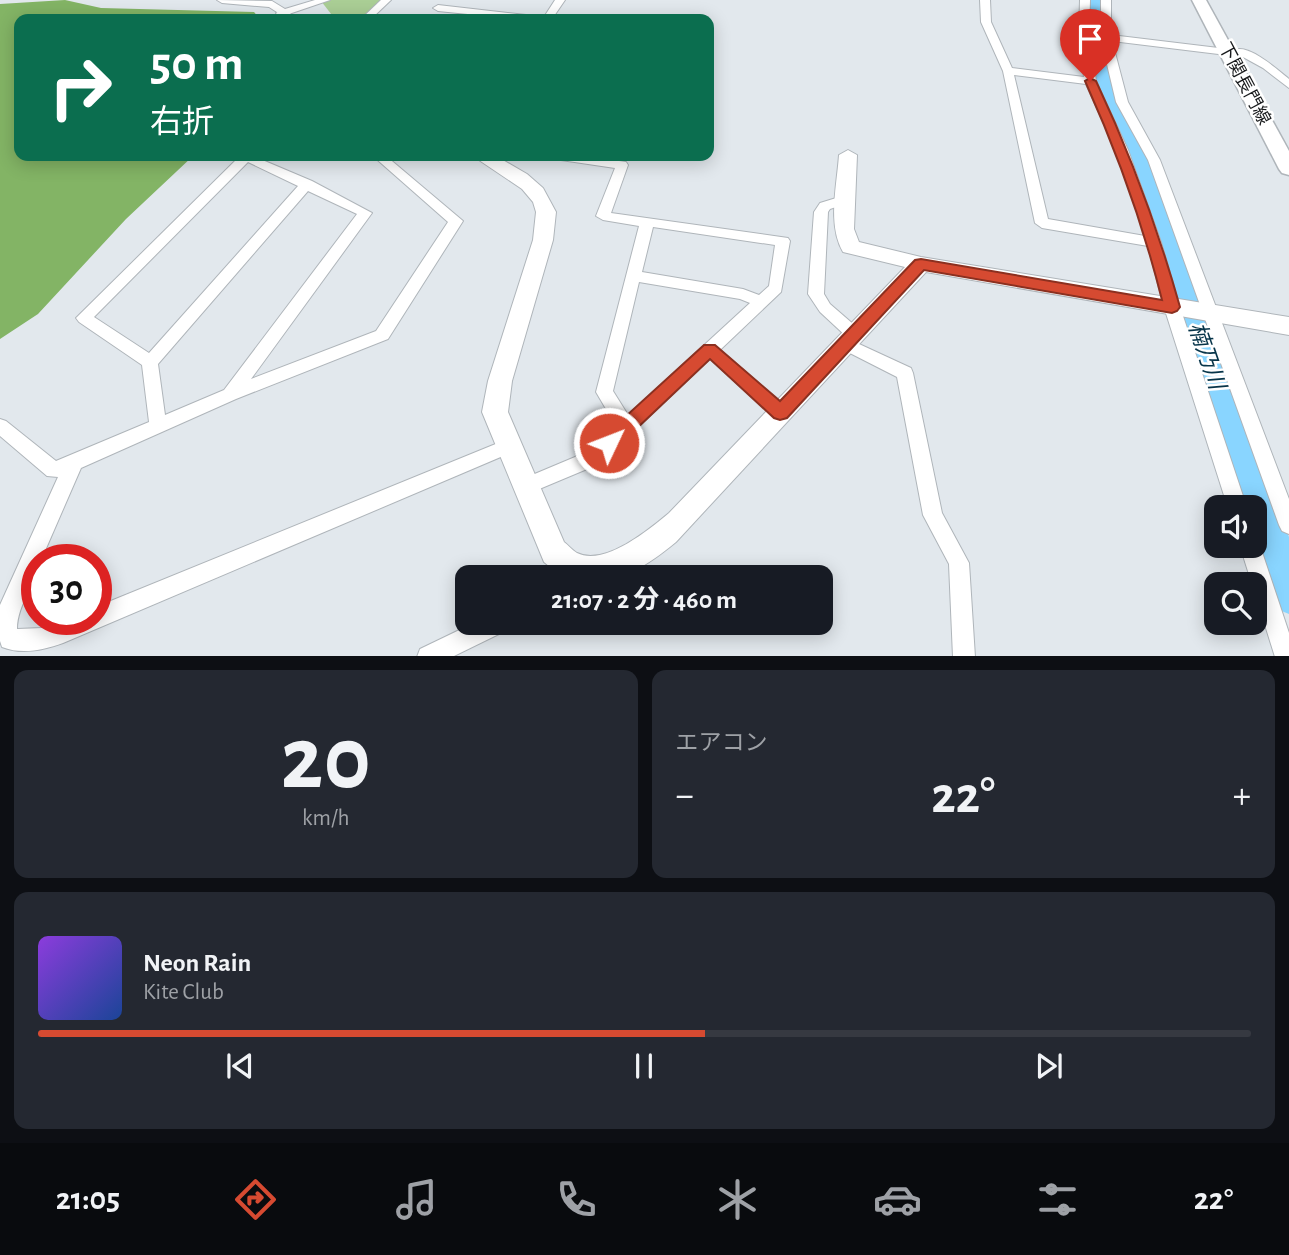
<!DOCTYPE html>
<html lang="ja">
<head>
<meta charset="utf-8">
<style>
  body { margin:0; font-family:"Alegreya Sans","Noto Sans JP",sans-serif; background:#242831; color:#f1f3f6; height:100vh; display:flex; flex-direction:column; font-size:26px; white-space:nowrap }
  * { box-sizing:border-box; margin:0 }
  p { font-size:23px; color:#9ea1a6 }
  .icon { flex:none; width:38px; height:38px; fill:none; stroke:currentColor; stroke-width:2; stroke-linecap:round; stroke-linejoin:round }
  .map { position:relative; height:656px; overflow:hidden }
  .sheet { display:flex; flex-direction:column; gap:14px; padding:14px; background:#0d0f14; flex:1 }
  .sheet>* { flex:none }
  .top-card { position:absolute; left:14px; top:14px; width:700px; height:147px; border-radius:14px; box-shadow:0 4px 18px #0003; background:#0b6e4f; color:#fff; overflow:hidden }
  .tools { position:absolute; left:1204px; top:495px; display:grid; gap:14px }
  .tools a { display:grid; place-items:center; width:63px; height:63px; border-radius:14px; background:#171b24; box-shadow:0 4px 18px #0003; font-size:35px }
  .speed { position:absolute; left:21px; top:544px; display:flex; gap:14px; font-size:35px; font-weight:700; text-align:center }
  .speed>* { display:grid; place-content:center; width:91px; height:91px; border-radius:50%; background:#171b24; box-shadow:0 4px 18px #0003; line-height:1 }
  .speed .limit { border:10px solid #d22; background:#fff; color:#111 }
  .pin { position:absolute; display:grid; place-items:center; width:60px; height:60px; color:#fff; margin:-72px -30px; border-radius:50% 50% 50% 0; rotate:-45deg; box-shadow:0 0 7px #0007 }
  .pin .icon { rotate:45deg }
  .me { position:absolute; width:77px; margin:-38px; rotate:47deg; stroke-linejoin:round; filter:drop-shadow(0 0 5px #0008) }
  .turn { display:flex; align-items:center; gap:24px; height:147px; padding:0 21px; font-size:32px }
  .turn .icon { width:91px; height:91px; stroke-width:2.5 }
  .turn b { display:block; font-size:49px; line-height:60px }
  .big { font-size:52px; font-weight:700; line-height:1.1 }
  .sheet .widget { flex:1; display:flex; flex-direction:column; justify-content:center; gap:10px; min-width:0; padding:0 24px; border-radius:14px; background:#242831 }
  .sheet .dial { align-items:center; gap:0 }
  .dial b { font-size:91px; line-height:1 }
  .song { display:flex; align-items:center; gap:21px }
  .cover { width:84px; height:84px; border-radius:10px; background:linear-gradient(135deg,hsl(270 70% 55%),hsl(220 70% 35%)) }
  .played { height:7px; border-radius:4px; background:linear-gradient(90deg,#d64a31 55%,#363941 55%) }
  .keys { display:flex; justify-content:space-around; direction:ltr }
  .heat { display:flex; justify-content:space-between; align-items:center; font-size:38px; direction:ltr }
  .sheet .tiles { flex:1; display:grid; gap:14px; grid-template-columns:1fr 1fr }
  .widget:last-child { grid-column:span 2 }
  .trip { position:absolute; left:455px; top:565px; width:378px; height:70px; border-radius:14px; background:#171b24; box-shadow:0 4px 18px #0003; font-weight:700; line-height:70px; text-align:center }
  .tabs { display:flex; height:112px; justify-content:space-around; align-items:center; background:#090b0e; color:#9ea1a6 }
  .tabs .icon { width:49px; height:49px }
  .tabs .current { color:#d64a31 }
  .tabs b { font-size:32px; color:#f1f3f6 }
  .map>svg:first-child { display:block }
  .green { fill:#aace95 }
  .forest { fill:#83b465 }
  .lines { fill:none; stroke-linecap:round; stroke-linejoin:round }
  .river { fill:#89d5ff; fill-rule:evenodd }
  .street-casing { stroke:#afb5ba; stroke-width:2 }
  .secondary-casing { stroke:#afb5ba; stroke-width:2 }
  .primary-casing { stroke:#afb5ba; stroke-width:3 }
  .street { fill:#fff; fill-rule:evenodd }
  .secondary { fill:#fff; fill-rule:evenodd }
  .primary { fill:#fff; fill-rule:evenodd }
  .route { fill:#d64a31; stroke:#8b3020; stroke-width:2 }
  .labels { text-anchor:middle; dominant-baseline:central; stroke-width:5; stroke-linejoin:round; paint-order:stroke }
  .far-street-label { font-size:18px; fill:#17191b; stroke:#fff }
  .water-label { font-size:23px; font-style:italic; fill:#07354a; stroke:#fff }
</style>
</head>
<body>
<div class="map">
<svg width="1289" height="657" viewBox="0 0 1289 657">
  <rect width="100%" height="100%" fill="#e2e8ed"/>
  <polygon class="green" points="325,0 386,0 366,19 335,19 321,1"/>
  <polygon class="forest" points="65,0 101,8 254,12 260,19 19,19 19,156 193,156 126,219 38,314 0,339 0,4"/>
  <g class="lines">
    <path class="river" d="M1086 0H1104C1108 52 1116 95 1142 140L1289 537V614L1274 608 1253 546H1255V508H1240L1118 140C1093 94 1087 51 1086 0Z"/>
    <defs>
      <g id="street">
        <polygon points="217,0 272,1 285,9 315,0 330,0 283,16 269,7 222,3"/>
        <polygon points="381,0 391,0 371,19 361,19"/>
        <polygon points="555,0 565,0 552,19 517,19 438,11 433,8 438,5 544,17"/>
        <path d="M980 0H990L991 22 1012 68 1084 77 1079 35 1080 0H1090L1089 35 1096 81 1128 150 1161 242 1180 307 1247 508H1228L1164 307 1148 246 1042 228 1035 223 1003 71 981 22ZM1014 75 1086 84 1116 150 1145 236 1048 219Z"/>
        <path d="M1101 0H1111V35L1235 50C1249 44 1278 70 1289 79V88L1263 68 1243 57 1112 41 1128 102 1160 160 1289 499V534L1282 531 1279 525 1148 160 1116 102 1101 39 1093 36 1101 33Z"/>
        <path d="M240 156H253L312 181 372 213 251 379 376 331 448 222 373 156H386L463 221 388 339 236 399 81 468 41 560H37C37 584 17 604 17 629L42 628 68 620H96V607L503 441 509 438 515 441 518 446 515 451 63 643C43 650 22 655 2 647L0 641V605L58 477 47 476 0 436V419L6 421 56 461 149 422 142 365 79 322 76 318ZM248 162 298 186 149 353 94 317ZM308 191 357 214 224 390 165 415 158 364Z"/>
        <path d="M555 156H585L626 162 628 165 611 213 788 238 790 241 781 292 720 350 786 407 789 412 786 417 780 419 774 417 710 359 599 464 525 495 518 493 516 487 518 481 587 452 616 426 596 392 639 226 603 220 596 216 615 168 561 160ZM653 227 775 245 769 286 759 295 743 289 642 272ZM639 282 740 299 750 303 628 415 613 391Z"/>
        <polygon points="846,195 851,196 851,202 830,209 828,212 824,294 830,304 860,330 862,334 860,338 848,338 820,312 808,294 814,212 820,203"/>
        <polygon points="846,338 911,368 913,373 942,513 969,563 975,657 953,657 949,564 923,515 897,377 840,348 838,344 840,340"/>
        <polygon points="1255,538 1260,546 1289,633 1289,657 1275,657 1255,593 1255,584 1252,584 1240,546 1255,546"/>
        <polygon points="474,623 508,623 505,631 452,657 417,657 420,649"/>
      </g>
      <g id="secondary">
        <polygon points="283,9 288,10 294,19 280,19 276,13"/>
        <path d="M848 150 857 155 854 229 859 242 921 257 1289 317V335L926 272 676 542C644 568 629 578 588 578 567 578 559 575 544 562L482 412 488 381 533 240 536 212 533 202 522 189 473 156H496L527 174 543 188 556 212 553 240 512 381 508 412 564 542C568 545 572 550 577 553 604 567 650 529 669 513L905 267 843 252C827 225 837 185 839 155Z"/>
      </g>
      <polygon id="primary" points="1192,0 1206,0 1289,151 1289,175 1282,173 1279,169"/>
    </defs>
    <use href="#street" class="street-casing"/>
    <use href="#secondary" class="secondary-casing"/>
    <use href="#primary" class="primary-casing"/>
    <use href="#street" class="street"/>
    <use href="#secondary" class="secondary"/>
    <use href="#primary" class="primary"/>
  </g>
  <path class="route" d="M1090 78 1096 81C1131 155 1158 229 1180 307L1177 311 1172 313 924 270 787 418 780 420 774 418 710 359 616 448 609 450 603 448 600 443 603 437 704 345H715L780 401 915 260 921 259 1162 300C1143 224 1117 152 1085 81Z"/>
  <g class="labels">
    <g class="far-street-label">
      <text transform="translate(1244 84) rotate(62)">下関長門線</text>
    </g>
    <g class="water-label">
      <text transform="translate(1206 356) rotate(71)">楠乃川</text>
    </g>
  </g>
</svg>
<div class="tools">
<a><svg class="icon" aria-label="sound" viewBox="0 0 24 24"><path d="M4 9h4l5-4v14l-5-4H4zM17 9q2 3 0 6"/></svg></a>
<a><svg class="icon" aria-label="search" viewBox="0 0 24 24"><circle cx="10" cy="10" r="6"/><path d="M15 15l6 6"/></svg></a>
</div>
<div class="speed"><div class="limit">30</div></div>
<div class="pin" style="left:1090px;top:81px;background:#d93025"><svg class="icon" aria-label="arrive" viewBox="0 0 24 24"><path d="M6 21V4h12l-3 4 3 4H6"/></svg></div>
<svg class="me" style="left:609px;top:443px" viewBox="-20 -20 40 40"><circle r="17" fill="#d64a31" stroke="#fff" stroke-width="3"/><path d="M0-11L8 9 0 5-8 9z" fill="#fff"/></svg>
<div class="trip">21:07 · 2 分 · 460 m</div>
<div class="top-card">
<div class="turn"><svg class="icon" aria-label="right" viewBox="0 0 24 24"><path d="M7 20v-9h11M14 6l5 5-5 5"/></svg><div><b>50 m</b>右折</div></div>
</div>
</div>
<section class="sheet">
<div class="tiles">
<div class="widget dial"><b>20</b><p>km/h</p></div>
<div class="widget"><p>エアコン</p>
<div class="heat"><a>−</a><b class="big">22°</b><a>+</a></div>
</div>
<div class="widget">
<div class="song"><i class="cover"></i><div><b>Neon Rain</b><p>Kite Club</p></div></div>
<div class="played"></div>
<div class="keys"><svg class="icon" aria-label="previous" viewBox="0 0 24 24"><path d="M18 5L8 12l10 7zM5 5v14"/></svg><svg class="icon" aria-label="pause" viewBox="0 0 24 24"><path d="M8 5v14M16 5v14"/></svg><svg class="icon" aria-label="next" viewBox="0 0 24 24"><path d="M6 5l10 7-10 7zM19 5v14"/></svg></div>
</div>
</div>
</section>
<nav class="tabs">
<b>21:05</b>
<svg class="icon current" aria-label="directions" viewBox="0 0 24 24"><path d="M12 3l9 9-9 9-9-9zM9 14v-3h6M13 9l2 2-2 2"/></svg>
<svg class="icon" aria-label="music" viewBox="0 0 24 24"><path d="M9 18V5l10-2v13"/><circle cx="6" cy="18" r="3"/><circle cx="16" cy="16" r="3"/></svg>
<svg class="icon" aria-label="phone" viewBox="0 0 24 24"><path d="M5 4h4l2 5-3 2q2 4 5 5l2-3 5 2v4C11 20 4 13 5 4z"/></svg>
<svg class="icon" aria-label="climate" viewBox="0 0 24 24"><path d="M12 3v18M4 7l16 10M4 17L20 7"/></svg>
<svg class="icon" aria-label="car" viewBox="0 0 24 24"><path d="M5 17H2v-5l4-1 3-4h7l3 4 3 1v5h-3M9 17h6M6 11h13"/><circle cx="7" cy="17" r="2"/><circle cx="17" cy="17" r="2"/></svg>
<svg class="icon" aria-label="filters" viewBox="0 0 24 24"><path d="M4 7h16M4 17h16"/><circle cx="9" cy="7" r="2"/><circle cx="15" cy="17" r="2"/></svg>
<b>22°</b>
</nav>
</body>
</html>
